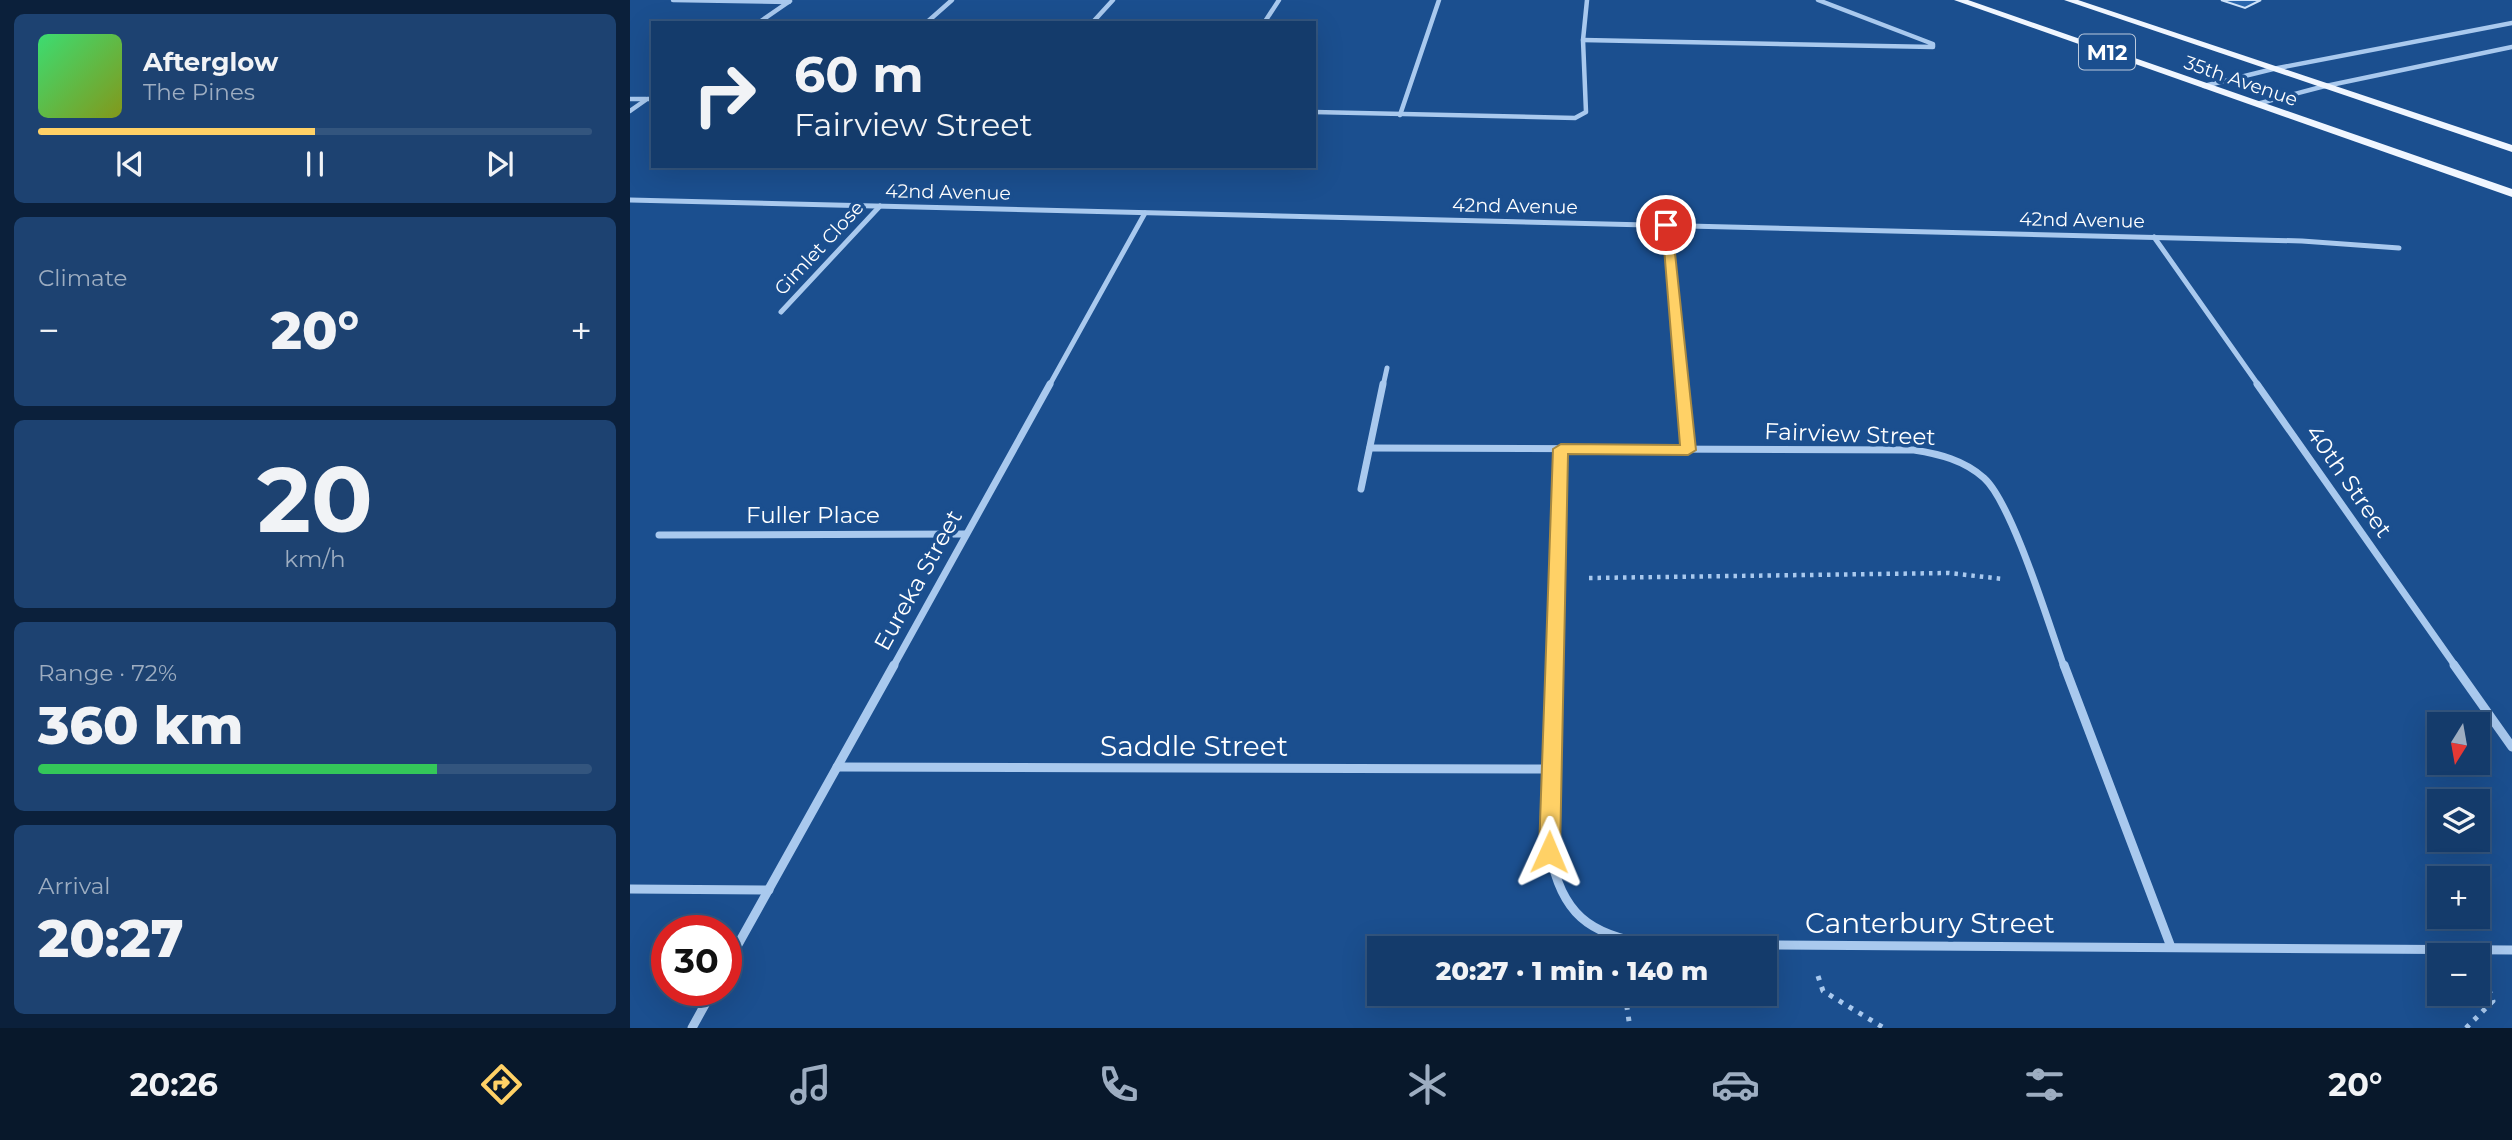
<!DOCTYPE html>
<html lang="en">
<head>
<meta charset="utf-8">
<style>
  body { margin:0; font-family:Montserrat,sans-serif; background:#1d4271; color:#f1f3f6; height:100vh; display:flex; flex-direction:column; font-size:26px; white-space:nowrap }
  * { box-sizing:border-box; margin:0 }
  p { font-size:23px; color:#9dadc1 }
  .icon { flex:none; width:38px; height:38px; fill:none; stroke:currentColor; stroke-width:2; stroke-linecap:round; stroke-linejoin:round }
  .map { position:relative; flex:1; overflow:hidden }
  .panel { display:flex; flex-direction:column; gap:14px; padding:14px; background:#0b203b; width:630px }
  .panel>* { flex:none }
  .hud { position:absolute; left:21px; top:21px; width:665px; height:147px; border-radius:0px; box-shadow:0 7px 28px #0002,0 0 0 2px #33557e; background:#143b6b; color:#f1f3f6; overflow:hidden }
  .needle { width:46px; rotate:191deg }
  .buttons { position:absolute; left:1797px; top:712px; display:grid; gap:14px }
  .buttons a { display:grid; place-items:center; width:63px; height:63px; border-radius:0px; background:#143b6b; box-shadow:0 7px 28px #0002,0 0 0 2px #33557e; font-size:35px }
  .speed { position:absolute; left:21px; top:915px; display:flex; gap:14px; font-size:35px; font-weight:700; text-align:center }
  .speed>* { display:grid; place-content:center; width:91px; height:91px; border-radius:50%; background:#143b6b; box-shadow:0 7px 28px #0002,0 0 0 2px #33557e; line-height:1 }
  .speed .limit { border:10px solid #d22; background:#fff; color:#111 }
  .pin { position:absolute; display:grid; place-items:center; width:60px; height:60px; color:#fff; margin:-30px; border:4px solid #fff; border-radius:50%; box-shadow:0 2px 7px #0007 }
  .me { position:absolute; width:77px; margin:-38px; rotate:1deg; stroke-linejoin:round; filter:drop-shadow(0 0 5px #0008) }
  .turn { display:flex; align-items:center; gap:24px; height:147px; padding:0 28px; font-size:32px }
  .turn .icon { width:91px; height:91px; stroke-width:2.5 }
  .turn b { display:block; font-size:49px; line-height:60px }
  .big { font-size:52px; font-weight:800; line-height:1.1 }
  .panel .card { flex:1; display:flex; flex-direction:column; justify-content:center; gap:10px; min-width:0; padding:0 24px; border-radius:10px; background:#1d4271 }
  .panel .dial { align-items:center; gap:0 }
  .dial b { font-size:91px; line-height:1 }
  .song { display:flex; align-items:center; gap:21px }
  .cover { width:84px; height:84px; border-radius:10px; background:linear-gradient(135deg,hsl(140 70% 55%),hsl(70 70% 35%)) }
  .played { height:7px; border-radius:4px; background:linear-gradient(90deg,#ffd166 50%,#33557e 50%) }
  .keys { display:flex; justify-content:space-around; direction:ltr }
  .heat { display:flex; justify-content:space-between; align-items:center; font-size:38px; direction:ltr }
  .charge { height:10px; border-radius:5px; background:linear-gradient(90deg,#34c759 72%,#33557e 0) }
  .trip { position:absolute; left:737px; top:936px; width:410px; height:70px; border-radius:0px; background:#143b6b; box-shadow:0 7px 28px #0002,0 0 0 2px #33557e; font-weight:800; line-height:70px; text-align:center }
  .dock { display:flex; height:112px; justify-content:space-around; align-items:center; background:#08182b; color:#9dadc1 }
  .dock .icon { width:49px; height:49px }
  .dock .on { color:#ffd166 }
  .dock b { font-size:32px; color:#f1f3f6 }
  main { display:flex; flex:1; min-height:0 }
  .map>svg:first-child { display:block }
  .building { fill:#2a66ad; stroke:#cfe3fa; stroke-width:2 }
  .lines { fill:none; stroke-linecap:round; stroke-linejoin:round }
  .path-far1 { stroke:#a9c9ee; stroke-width:4.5; stroke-dasharray:3.5 5; stroke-linecap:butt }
  .path { stroke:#a9c9ee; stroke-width:5; stroke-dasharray:4.5 7; stroke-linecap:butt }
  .street-far3 { stroke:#a9c9ee; stroke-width:4.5 }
  .street-far2 { stroke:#a9c9ee; stroke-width:5 }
  .street-far1 { stroke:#a9c9ee; stroke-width:7 }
  .street { stroke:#a9c9ee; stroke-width:9 }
  .primary { fill:#f0f6ff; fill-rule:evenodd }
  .route { fill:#ffd166; stroke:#a68842; stroke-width:2 }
  .labels { text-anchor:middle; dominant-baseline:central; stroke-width:7; stroke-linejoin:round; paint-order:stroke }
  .far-street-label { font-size:19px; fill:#fff; stroke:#1b4f8f }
  .shield { fill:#1b4f8f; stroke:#bbcadd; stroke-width:2 }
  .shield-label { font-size:21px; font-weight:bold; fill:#fff }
  .street-label { font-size:23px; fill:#fff; stroke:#1b4f8f }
  .near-street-label { font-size:28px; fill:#fff; stroke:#1b4f8f }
</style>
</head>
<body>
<main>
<section class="panel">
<div class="card">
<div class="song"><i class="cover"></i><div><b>Afterglow</b><p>The Pines</p></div></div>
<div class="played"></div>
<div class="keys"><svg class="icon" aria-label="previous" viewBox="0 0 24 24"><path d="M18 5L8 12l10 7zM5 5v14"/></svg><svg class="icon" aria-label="pause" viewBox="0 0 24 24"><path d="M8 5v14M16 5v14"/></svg><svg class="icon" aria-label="next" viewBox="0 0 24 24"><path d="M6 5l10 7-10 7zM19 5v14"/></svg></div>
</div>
<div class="card"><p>Climate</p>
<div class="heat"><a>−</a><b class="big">20°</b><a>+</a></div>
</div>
<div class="card dial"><b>20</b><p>km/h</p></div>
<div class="card"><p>Range · 72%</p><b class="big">360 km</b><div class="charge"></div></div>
<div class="card"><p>Arrival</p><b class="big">20:27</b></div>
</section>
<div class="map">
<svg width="1882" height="1028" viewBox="0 0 1882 1028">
  <rect width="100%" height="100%" fill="#1b4f8f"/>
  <polygon class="building" points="1591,0 1631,0 1615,8"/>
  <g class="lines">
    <polyline class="path-far1" points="959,578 1319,573 1373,579"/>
    <g class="path">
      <polyline points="1188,976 1193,991 1254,1028"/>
      <polyline points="995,994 1000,1028"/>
      <polyline points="1836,1028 1863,1001 1855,979"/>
    </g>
    <g class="street-far3">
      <polyline points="43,0 159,2"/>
      <polyline points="128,23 160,1"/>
      <polyline points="296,23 322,0"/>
      <polyline points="462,23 483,0"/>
      <polyline points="634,23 649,0"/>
      <polyline points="953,40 1303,47 1303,44 1188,0"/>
      <polyline points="1574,86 1643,69 1882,23"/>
      <polyline points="0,99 16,99"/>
      <polyline points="1627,104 1691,87 1882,47"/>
      <polyline points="0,111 17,99 23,99"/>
      <polyline points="684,112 945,118 956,112 953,40 957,0"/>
      <polyline points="770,115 809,0"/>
    </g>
    <g class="street-far2">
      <polyline points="0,200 1672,241 1769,248"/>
      <polyline points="1036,225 1052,386"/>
      <polyline points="1524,237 1629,386"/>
      <polyline points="151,312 250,206"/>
      <polyline points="419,386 515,213"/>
      <polyline points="753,386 757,368"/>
    </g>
    <g class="street-far1">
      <polyline points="1052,384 1058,450"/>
      <polyline points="1627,384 1826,667"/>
      <path d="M740 448 1284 450C1309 454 1334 460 1354 478 1382 503 1419 625 1434 667"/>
      <polyline points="731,489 753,384"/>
      <polyline points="29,535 336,534"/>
      <polyline points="263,667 420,384"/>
      <polyline points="925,667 931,449"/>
    </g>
    <g class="street">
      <path d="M925 665 920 852C931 913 959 935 1019 944L1882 950"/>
      <polyline points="1434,665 1541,947"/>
      <polyline points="1824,665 1882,747"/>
      <polyline points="207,767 921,769"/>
      <polyline points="0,889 139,890"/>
      <polyline points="96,966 264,665"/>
      <polyline points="62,1028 83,990"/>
    </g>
    <g class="primary">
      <polygon points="1324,0 1338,0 1882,189 1882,197"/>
      <polygon points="1434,0 1448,0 1882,145 1882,152"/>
    </g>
  </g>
  <polygon class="route" points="1032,223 1042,225 1066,450 1058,455 938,454 930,852 927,859 919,862 912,859 909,852 923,449 931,444 1050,445"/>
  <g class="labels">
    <g class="far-street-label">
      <text transform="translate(1611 81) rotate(19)">35th Avenue</text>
      <text transform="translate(318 192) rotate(1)">42nd Avenue</text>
      <text transform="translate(885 206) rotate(1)">42nd Avenue</text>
      <text transform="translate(1452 220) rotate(1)">42nd Avenue</text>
      <text transform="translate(189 248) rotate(-47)">Gimlet Close</text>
    </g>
    <rect class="shield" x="1449" y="34.5" width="56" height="35" rx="5"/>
    <g class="shield-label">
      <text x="1477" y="52">M12</text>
    </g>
    <g class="street-label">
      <text transform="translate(1220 434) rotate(2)">Fairview Street</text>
      <text transform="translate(1719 481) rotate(55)">40th Street</text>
      <text x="183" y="515">Fuller Place</text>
      <text transform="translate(288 580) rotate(-61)">Eureka Street</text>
    </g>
    <g class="near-street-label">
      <text x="564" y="746">Saddle Street</text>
      <text x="1300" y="923">Canterbury Street</text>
    </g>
  </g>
</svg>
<div class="buttons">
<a><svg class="needle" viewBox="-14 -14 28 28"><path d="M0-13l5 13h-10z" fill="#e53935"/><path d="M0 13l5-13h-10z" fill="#9dadc1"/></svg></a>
<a><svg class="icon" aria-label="layers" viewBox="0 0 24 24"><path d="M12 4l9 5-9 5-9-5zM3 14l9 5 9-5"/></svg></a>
<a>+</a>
<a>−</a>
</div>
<div class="speed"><div class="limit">30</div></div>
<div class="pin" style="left:1036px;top:225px;background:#d93025"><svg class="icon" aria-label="arrive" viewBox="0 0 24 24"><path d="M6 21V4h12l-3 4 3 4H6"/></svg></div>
<svg class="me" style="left:919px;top:852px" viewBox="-20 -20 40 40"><path d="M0-17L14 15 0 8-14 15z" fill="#ffd166" stroke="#fff" stroke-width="4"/></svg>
<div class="trip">20:27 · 1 min · 140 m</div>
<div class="hud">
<div class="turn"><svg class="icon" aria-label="right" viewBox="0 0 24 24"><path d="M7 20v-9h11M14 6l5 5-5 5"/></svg><div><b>60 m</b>Fairview Street</div></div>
</div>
</div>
</main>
<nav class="dock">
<b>20:26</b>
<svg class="icon on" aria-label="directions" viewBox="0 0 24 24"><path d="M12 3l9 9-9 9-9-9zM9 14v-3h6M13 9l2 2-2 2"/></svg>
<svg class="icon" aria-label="music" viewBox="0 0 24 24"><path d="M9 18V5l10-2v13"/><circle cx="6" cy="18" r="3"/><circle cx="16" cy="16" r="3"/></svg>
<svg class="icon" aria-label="phone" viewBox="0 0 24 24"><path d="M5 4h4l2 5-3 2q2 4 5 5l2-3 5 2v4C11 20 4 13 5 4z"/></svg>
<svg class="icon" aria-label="climate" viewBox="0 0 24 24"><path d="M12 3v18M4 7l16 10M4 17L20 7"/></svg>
<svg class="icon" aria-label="car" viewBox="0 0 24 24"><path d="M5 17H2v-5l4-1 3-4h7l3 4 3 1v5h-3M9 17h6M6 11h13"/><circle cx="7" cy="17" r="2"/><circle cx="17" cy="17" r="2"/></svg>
<svg class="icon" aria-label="filters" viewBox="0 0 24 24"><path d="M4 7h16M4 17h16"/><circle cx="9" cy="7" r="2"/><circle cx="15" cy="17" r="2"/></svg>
<b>20°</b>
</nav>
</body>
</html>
